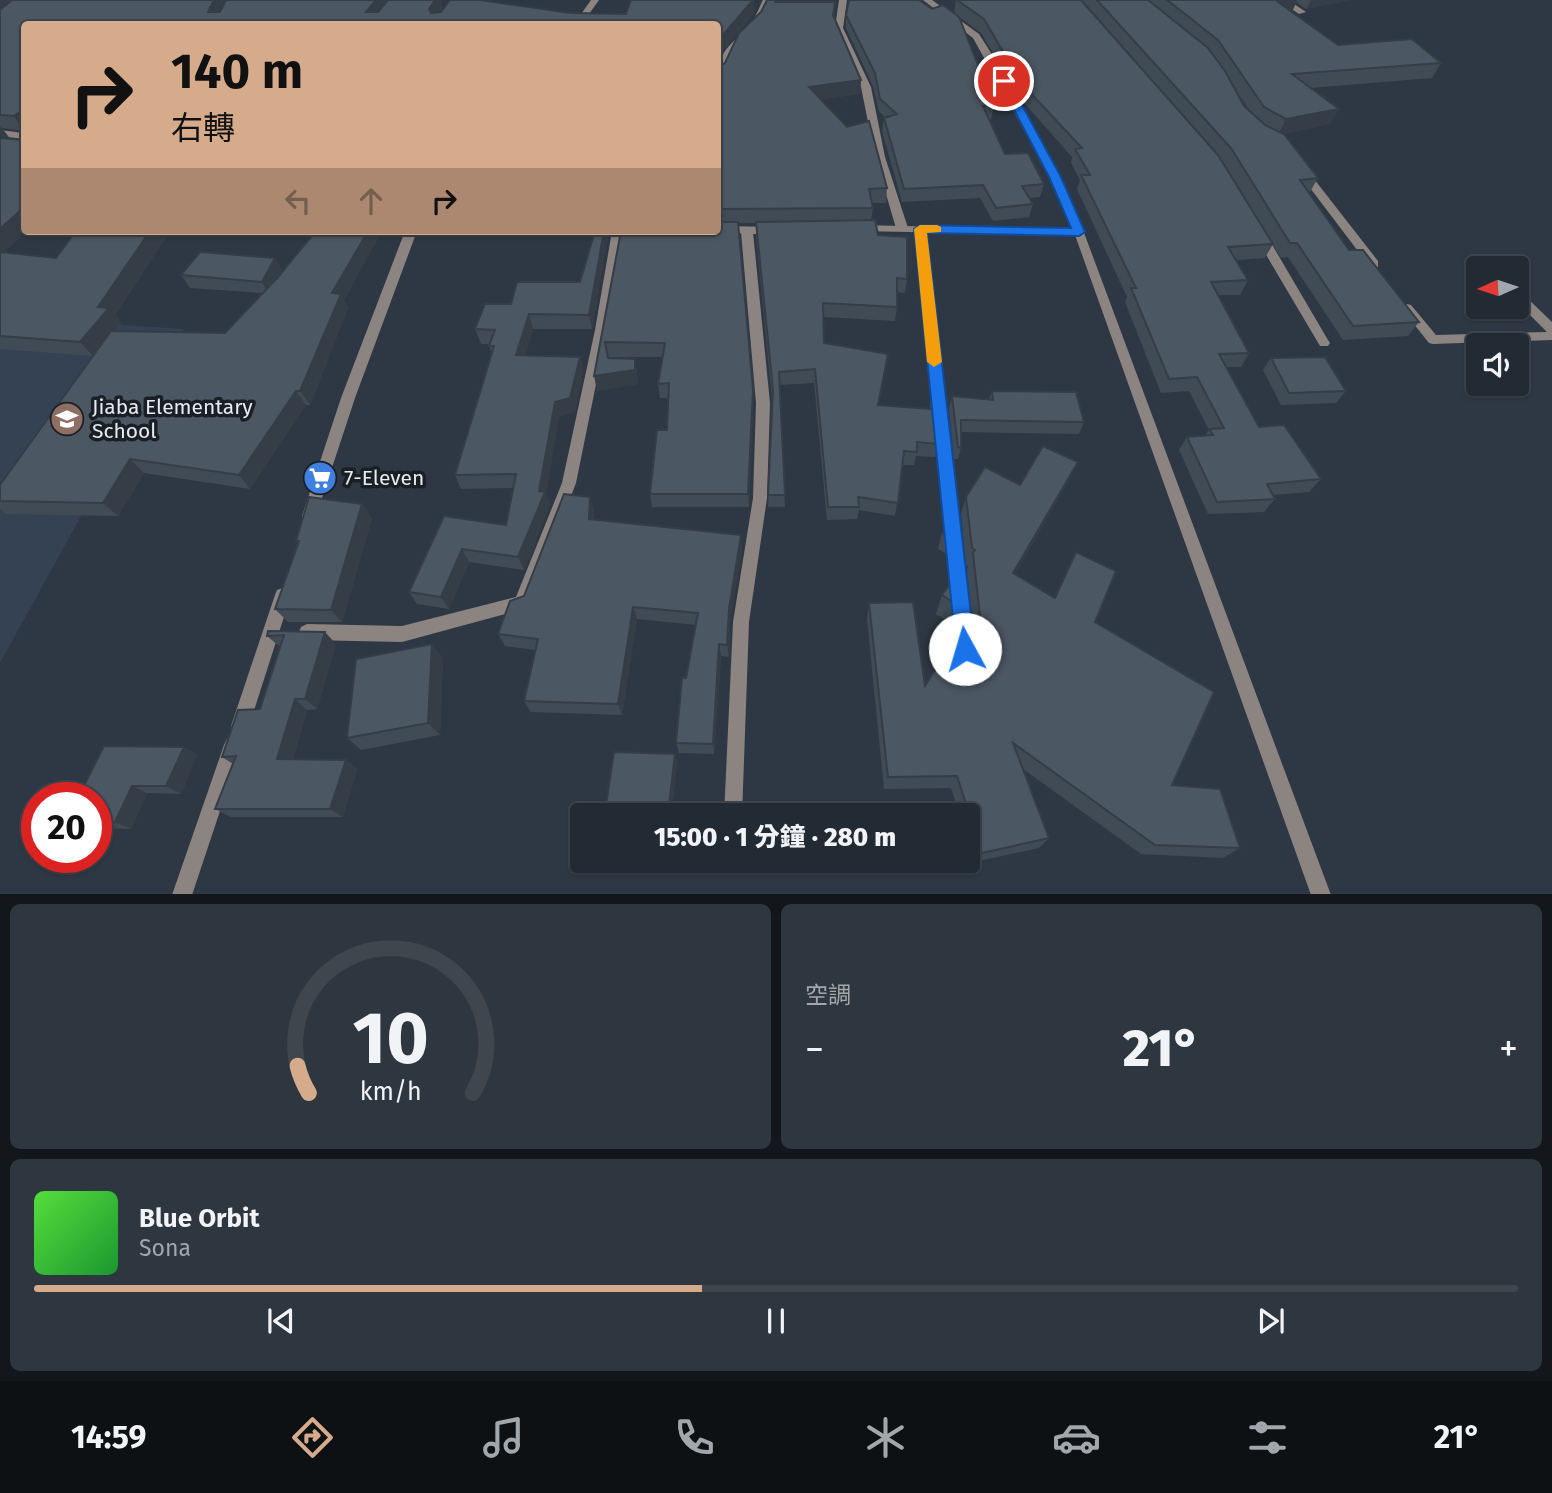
<!DOCTYPE html>
<html lang="zh-TW">
<head>
<meta charset="utf-8">
<style>
  body { margin:0; font-family:"Fira Sans","Noto Sans TC",sans-serif; background:#2e363f; color:#f1f3f6; height:100vh; display:flex; flex-direction:column; font-size:26px; white-space:nowrap }
  * { box-sizing:border-box; margin:0 }
  p { font-size:23px; color:#a2a7ac }
  .icon { flex:none; width:38px; height:38px; fill:none; stroke:currentColor; stroke-width:2; stroke-linecap:round; stroke-linejoin:round }
  .map { position:relative; height:894px; overflow:hidden }
  .drawer { display:flex; flex-direction:column; gap:10px; padding:10px; background:#13171c; flex:1 }
  .drawer>* { flex:none }
  .banner { position:absolute; left:21px; top:21px; width:700px; height:214px; border-radius:7px; box-shadow:0 2px 5px #0004,0 0 0 2px #3f464e; background:#d6ab8b; color:#111; overflow:hidden }
  .needle { width:46px; rotate:267deg }
  .buttons { position:absolute; left:1466px; top:256px; display:grid; gap:14px }
  .buttons a { display:grid; place-items:center; width:63px; height:63px; border-radius:7px; background:#222a33; box-shadow:0 2px 5px #0004,0 0 0 2px #3f464e; font-size:35px }
  .speed { position:absolute; left:21px; top:782px; display:flex; gap:14px; font-size:35px; font-weight:700; text-align:center }
  .speed>* { display:grid; place-content:center; width:91px; height:91px; border-radius:50%; background:#222a33; box-shadow:0 2px 5px #0004,0 0 0 2px #3f464e; line-height:1 }
  .speed .limit { border:10px solid #d22; background:#fff; color:#111 }
  .pin { position:absolute; display:grid; place-items:center; width:60px; height:60px; color:#fff; margin:-30px; border:4px solid #fff; border-radius:50%; box-shadow:0 2px 7px #0007 }
  .me { position:absolute; width:77px; margin:-38px; rotate:354deg; stroke-linejoin:round; filter:drop-shadow(0 0 5px #0008) }
  .turn { display:flex; align-items:center; gap:24px; height:147px; padding:0 35px; font-size:32px }
  .turn .icon { width:91px; height:91px; stroke-width:2.5 }
  .turn b { display:block; font-size:49px; line-height:60px }
  .lanes { display:flex; align-items:center; height:66px; padding:0 35px; background:#0003; justify-content:center; gap:35px; direction:ltr }
  .lanes .off { opacity:.35 }
  .big { font-size:52px; font-weight:800; line-height:1.1 }
  .drawer .widget { flex:1; display:flex; flex-direction:column; justify-content:center; gap:10px; min-width:0; padding:0 24px; border-radius:10px; background:#2e363f }
  .drawer .dial { align-items:center; gap:0 }
  .dial svg { height:182px; overflow:visible; fill:none; stroke:#3f464e; stroke-width:7; stroke-linecap:round; text-anchor:middle }
  .dial text { fill:#f1f3f6; stroke:none }
  .song { display:flex; align-items:center; gap:21px }
  .cover { width:84px; height:84px; border-radius:10px; background:linear-gradient(135deg,hsl(110 70% 55%),hsl(130 70% 35%)) }
  .played { height:7px; border-radius:4px; background:linear-gradient(90deg,#d6ab8b 45%,#3f464e 45%) }
  .keys { display:flex; justify-content:space-around; direction:ltr }
  .heat { display:flex; justify-content:space-between; align-items:center; font-size:38px; direction:ltr }
  .drawer .tiles { flex:1; display:grid; gap:10px; grid-template-columns:1fr 1fr }
  .widget:last-child { grid-column:span 2 }
  .trip { position:absolute; left:570px; top:803px; width:410px; height:70px; border-radius:7px; background:#222a33; box-shadow:0 2px 5px #0004,0 0 0 2px #3f464e; font-weight:800; line-height:70px; text-align:center }
  .tab-bar { display:flex; height:112px; justify-content:space-around; align-items:center; background:#0e1114; color:#a2a7ac }
  .tab-bar .icon { width:49px; height:49px }
  .tab-bar .on { color:#d6ab8b }
  .tab-bar b { font-size:32px; color:#f1f3f6 }
  .map>svg:first-child { display:block }
  .built { fill:#344254 }
  .lines { fill:none; stroke-linecap:round; stroke-linejoin:round }
  .lane { fill:#8c8480; fill-rule:evenodd }
  .street { fill:#8c8480; fill-rule:evenodd }
  .wall { fill:#414b56; fill-rule:evenodd }
  .shaded-wall { fill:#353d46 }
  .building { fill:#4c5764; stroke:#353d46; stroke-width:2 }
  .route { fill:#1a73e8; stroke:#114b97; stroke-width:2 }
  .slow { fill:#f59e0b }
  .labels { text-anchor:middle; dominant-baseline:central; stroke-width:7; stroke-linejoin:round; paint-order:stroke }
  .poi-label { font-size:21px; fill:#e5ebf3; stroke:#1a1f24; text-anchor:start }
</style>
</head>
<body>
<div class="map">
<svg width="1552" height="895" viewBox="0 0 1552 895">
  <rect width="100%" height="100%" fill="#2e3844"/>
  <polygon class="built" points="0,317 184,329 0,663"/>
  <g class="lines">
    <g class="lane">
      <polygon points="591,0 599,0 582,24 574,24"/>
      <path d="M763 0H771L759 24 737 45 723 76 718 79C718 44 738 43 752 21 757 15 759 7 763 0Z"/>
      <polygon points="839,0 847,0 843,28 871,87 885,157 908,228 906,230 902,231 896,228 875,157 861,87 835,28"/>
      <polygon points="923,0 932,0 979,34 995,59 1060,177 1085,232 1083,234 1075,234 1073,232 1050,177 973,38"/>
      <polygon points="1278,0 1288,0 1306,12 1299,14"/>
      <polygon points="1303,169 1307,170 1378,261 1378,267 1370,267 1298,172"/>
      <polygon points="920,225 926,229 973,649 971,654 965,657 959,654 957,649 914,229"/>
      <polygon points="747,228 753,232 770,403 767,498 749,622 742,816 724,816 733,622 753,498 756,403 741,232"/>
      <polygon points="612,231 624,231 607,330 576,483 528,608 402,642 307,640 301,637 299,632 301,627 307,624 402,626 516,597 562,483 595,330"/>
      <polygon points="1261,232 1267,236 1328,340 1330,343 1328,346 1320,346 1255,236"/>
      <polygon points="1517,291 1521,292 1552,322 1552,340 1433,344 1429,343 1401,308 1407,304 1411,305 1436,335 1547,332 1517,302"/>
    </g>
    <g class="street">
      <polygon points="0,130 24,133 24,139 0,136"/>
      <polygon points="859,225 1083,230 1331,895 1311,895 1075,235 855,231 855,227"/>
      <polygon points="718,226 772,227 778,231 772,235 714,232 713,231 718,231"/>
      <polygon points="405,231 417,231 355,398 316,516 314,520 309,522 304,520 302,516 341,398"/>
      <polygon points="283,588 289,590 291,595 249,726 246,732 240,735 234,732 231,726 275,595 277,590"/>
      <polygon points="233,736 239,739 242,745 192,895 172,895 224,745 227,739"/>
    </g>
  </g>
  <g class="wall">
    <polygon points="0,0 443,9 626,14 755,12 723,50 718,64 718,24 24,24 24,131 2,128 10,139 24,231 26,231 3,253 56,258 76,231 170,231 115,315 121,323 114,331 225,333 262,293 190,288 181,275 275,258 282,270 280,274 344,301 348,308 310,405 306,405 250,489 144,473 118,516 6,514 0,509 0,485 93,356 0,349"/>
    <path d="M956 0H1349L1306 9 1296 2 1292 12 1338 45 1441 63 1432 78 1310 88 1330 124 1283 134 1318 178 1310 192H1309L1349 250 1419 322 1408 336 1343 340 1288 257 1281 258 1221 159 1273 244 1265 258 1236 260 1248 280 1240 295H1218L1249 353 1241 367H1226L1259 427 1321 479 1309 492 1273 495 1275 499 1264 512 1208 514 1179 450 1187 437 1205 436 1209 430 1189 391 1161 393 1125 302 1127 297 1077 189 1080 180 1071 163 1072 157 1019 97 981 33 954 13ZM1232 85 1250 111 1244 106Z"/>
    <polygon points="775,2 834,17 861,80 860,94 821,99 887,188 886,203 872,203 873,208 871,220 878,235 907,279 905,293 897,292 897,307 895,321 823,317 824,343 886,367 878,405 929,409 932,393 938,444 935,457 916,456 914,465 903,465 895,516 859,510 857,519 827,520 814,383 780,385 785,507 768,507 772,399 756,236 756,223 738,223 753,389 753,403 749,507 652,507 650,494 667,430 669,398 660,398 658,384 663,357 608,357 608,358 635,359 638,384 597,391 621,231 718,231 718,67 725,63"/>
    <polygon points="846,15 994,106 991,119 989,119 1005,154 1044,184 1040,197 1029,198 1033,204 1029,217 993,221 980,198 902,202 882,131 884,118 885,118 879,111 873,86 846,28"/>
    <polygon points="595,231 609,231 592,329 533,329 525,356 580,357 583,372 575,412 559,416 546,494 550,505 524,570 469,562 449,609 417,604 409,592 444,516 506,525 513,488 461,489 455,475 492,353 489,346 490,344 481,344 475,329 511,304 580,282"/>
    <polygon points="1271,358 1346,391 1336,403 1281,405 1263,370"/>
    <polygon points="992,391 1084,422 1079,434 961,432 961,448 958,459 954,459 949,408 952,396 989,399"/>
    <polygon points="1069,480 1015,574 1054,597 1076,552 1095,622 1172,785 1240,848 1223,858 1141,854 1023,769 1049,838 1039,848 974,862 968,842 968,816 960,816 951,788 884,789 867,619 869,603 925,686 963,640 970,644 975,643 967,570 968,566 966,565 961,514 966,497 1020,485"/>
    <polygon points="594,511 594,520 742,549 730,622 729,657 721,656 714,754 679,753 676,743 686,678 696,625 637,619 622,715 531,712 524,701 535,650 505,646 498,634 524,596"/>
    <polygon points="372,518 342,622 288,622 275,609 298,544 296,541"/>
    <polygon points="942,533 949,537 945,553 938,549"/>
    <polygon points="942,595 959,606 952,625 936,614"/>
    <polygon points="268,631 336,644 317,709 307,710 293,760 346,760 357,769 343,817 231,817 215,809 233,764 222,757 260,709 280,647 267,636"/>
    <polygon points="443,658 440,735 361,750 347,738"/>
    <polygon points="184,747 197,755 181,794 147,793 131,829 96,828 96,798"/>
    <polygon points="675,754 677,762 671,816 607,816 605,812"/>
  </g>
  <g class="shaded-wall">
    <polygon points="0,0 21,0 0,19"/>
    <polygon points="214,0 227,0 216,24 208,12"/>
    <polygon points="376,0 391,0 372,24 366,12"/>
    <polygon points="435,0 441,0 443,9 433,22 429,9"/>
    <polygon points="753,0 754,0 755,12 723,50 718,64 718,48 722,36"/>
    <polygon points="1287,0 1297,0 1292,12 1278,2"/>
    <polygon points="1311,0 1349,0 1306,9"/>
    <polygon points="861,80 860,94 809,101 809,87"/>
    <polygon points="24,109 24,130 14,116"/>
    <polygon points="1339,109 1330,124 1278,135 1286,119"/>
    <polygon points="0,126 11,140 0,148"/>
    <polygon points="24,207 24,231 26,231 0,256 0,229"/>
    <polygon points="150,231 170,231 115,315 121,323 93,356 80,342 98,307"/>
    <polygon points="368,231 382,231 344,301 348,308 310,405 300,391 332,293"/>
    <polygon points="604,231 609,231 592,329 589,315"/>
    <polygon points="275,258 282,270 269,294 262,282"/>
    <polygon points="529,314 533,329 521,370 516,355"/>
    <polygon points="580,357 583,372 575,412 559,416 546,494 550,505 524,570 518,557 539,491 555,402"/>
    <polygon points="635,359 638,384 597,391 594,376"/>
    <polygon points="753,389 753,403 749,507 748,494"/>
    <polygon points="296,391 306,405 250,489 239,475"/>
    <polygon points="130,459 144,473 118,516 103,503"/>
    <polygon points="1078,462 1069,480 1006,590 1013,573"/>
    <polygon points="590,497 594,511 593,533 589,519"/>
    <polygon points="362,504 372,518 342,622 331,610"/>
    <polygon points="741,535 742,549 730,622 729,657 727,645 729,609"/>
    <polygon points="462,549 469,562 449,609 441,597"/>
    <polygon points="633,607 637,619 622,715 618,704"/>
    <polygon points="325,632 336,644 317,709 305,699"/>
    <polygon points="432,644 443,658 440,735 428,723"/>
    <polygon points="719,644 721,656 714,754 713,744"/>
    <polygon points="295,699 307,710 291,769 277,759"/>
    <polygon points="184,747 197,755 181,794 166,786"/>
    <polygon points="675,754 677,762 671,816 669,816"/>
    <polygon points="346,760 357,769 343,817 330,809"/>
    <polygon points="132,786 147,793 131,829 115,822"/>
  </g>
  <g class="building">
    <polygon points="12,0 214,0 208,12 220,12 226,0 376,0 366,12 378,12 388,0 435,0 429,9 431,13 441,12 450,0 480,0 571,13 626,14 631,0 753,0 722,36 718,48 718,24 24,24 24,109 14,116 0,115 0,10"/>
    <polygon points="767,0 775,0 775,2 835,2 833,15 861,80 809,87 847,127 869,121 887,188 869,189 873,208 718,209 718,67 725,63 739,33 761,12"/>
    <polygon points="849,0 919,0 932,9 943,5 959,17 994,106 983,106 1005,154 1028,153 1044,184 1022,186 1033,204 996,208 983,185 904,189 884,118 897,114 880,99 875,73 846,15"/>
    <polygon points="957,0 1081,0 1218,155 1273,244 1228,247 1248,280 1211,282 1249,353 1219,354 1259,427 1284,425 1321,479 1267,484 1275,499 1217,502 1187,437 1213,435 1209,429 1224,428 1197,377 1169,379 1131,288 1136,288 1081,175 1090,175 1075,149 1082,148 1022,84 984,19"/>
    <polygon points="1097,0 1148,0 1208,48 1225,71 1244,106 1265,125 1284,134 1318,178 1300,180 1349,250 1363,250 1419,322 1353,326 1297,243 1290,243 1231,148"/>
    <polygon points="1167,0 1287,0 1278,2 1338,45 1412,39 1441,63 1292,74 1339,109 1286,119 1264,107 1218,40"/>
    <polygon points="0,138 24,140 24,207 0,229"/>
    <polygon points="875,220 878,235 907,237 907,279 897,278 897,307 823,303 824,343 888,354 878,405 931,409 932,393 938,444 917,442 917,452 904,451 898,503 858,497 859,507 828,507 815,369 779,372 785,495 768,495 773,390 756,222"/>
    <polygon points="718,222 738,222 753,389 748,494 650,494 657,430 667,430 669,383 658,384 665,343 605,342 608,358 635,359 635,370 594,376 621,231 718,231"/>
    <polygon points="76,231 150,231 98,307 109,308 80,342 0,336 0,252 56,258"/>
    <polygon points="316,231 368,231 332,293 341,294 300,391 296,391 239,475 130,459 103,503 0,501 0,485 111,331 225,333 278,277"/>
    <polygon points="595,231 604,231 589,315 529,314 516,355 580,357 570,398 555,402 539,491 545,492 518,557 462,549 441,597 409,592 444,516 506,525 516,474 455,475 494,346 489,346 495,330 475,329 485,304 511,304 517,282 580,282"/>
    <polygon points="200,252 275,258 262,282 181,275"/>
    <polygon points="1325,357 1346,391 1289,393 1271,358"/>
    <polygon points="992,391 1076,392 1084,422 961,420 961,448 958,447 952,396 993,400"/>
    <polygon points="1043,446 1078,462 1013,573 1055,598 1076,552 1116,571 1095,622 1214,692 1172,785 1220,789 1240,848 1155,845 1013,743 1049,838 982,853 957,776 888,777 869,603 913,602 925,686 960,630 963,640 970,644 979,641 982,635 973,553 975,550 972,548 966,497 985,467 1020,485"/>
    <polygon points="564,494 590,497 589,519 741,535 729,609 727,645 719,644 713,744 676,743 682,678 686,678 698,613 633,607 618,704 524,701 538,639 498,634 510,601 524,596"/>
    <polygon points="309,497 362,504 331,610 275,609 299,541 296,541"/>
    <polygon points="948,525 949,537 942,533"/>
    <polygon points="956,576 959,606 942,595"/>
    <polygon points="268,631 325,632 305,699 295,699 277,759 346,760 330,809 215,809 236,756 222,757 238,710 260,709 284,635 267,636"/>
    <polygon points="432,644 428,723 347,738 356,659"/>
    <polygon points="104,746 184,747 166,786 132,786 115,822 96,822 96,798 78,798"/>
    <polygon points="614,752 675,754 668,814 605,812"/>
  </g>
  <polygon class="route" points="1004,78 1009,81 1061,177 1085,232 1079,236 927,233 975,649 972,655 965,657 958,655 956,649 914,229 920,225 1071,228 1049,177 999,81"/>
  <polygon class="slow" points="937,225 941,227 941,232 927,233 942,362 934,367 927,362 914,229 920,225"/>
  <defs>
    <symbol id="school-disc" viewBox="-11 -11 22 22"><circle r="9.5" fill="#8d6e63" stroke="#1a1f24"/><path d="M0-5L7-2L0 1L-7-2ZM-4 1L0 2.5L4 1V4Q0 6-4 4Z" fill="#fff"/></symbol>
    <symbol id="supermarket-disc" viewBox="-11 -11 22 22"><circle r="9.5" fill="#3f7fe0" stroke="#1a1f24"/><path d="M-6-5.5h2.5l.6 2H6L4.5 2H-2.5L-4.4-4H-6ZM-1.5 3.2a1.3 1.3 0 1 0 .1 0ZM3 3.2a1.3 1.3 0 1 0 .1 0Z" fill="#fff"/></symbol>
  </defs>
  <g fill-rule="evenodd">
    <use href="#school-disc" x="48" y="400" width="38" height="38"/>
    <use href="#supermarket-disc" x="301" y="459" width="38" height="38"/>
  </g>
  <g class="labels">
    <g class="poi-label">
      <text x="92" y="407">Jiaba Elementary<tspan x="92" dy="24">School</tspan></text>
      <text x="344" y="478">7-Eleven</text>
    </g>
  </g>
</svg>
<div class="buttons">
<a><svg class="needle" viewBox="-14 -14 28 28"><path d="M0-13l5 13h-10z" fill="#e53935"/><path d="M0 13l5-13h-10z" fill="#a2a7ac"/></svg></a>
<a><svg class="icon" aria-label="sound" viewBox="0 0 24 24"><path d="M4 9h4l5-4v14l-5-4H4zM17 9q2 3 0 6"/></svg></a>
</div>
<div class="speed"><div class="limit">20</div></div>
<div class="pin" style="left:1004px;top:81px;background:#d93025"><svg class="icon" aria-label="arrive" viewBox="0 0 24 24"><path d="M6 21V4h12l-3 4 3 4H6"/></svg></div>
<svg class="me" style="left:965px;top:649px" viewBox="-20 -20 40 40"><circle r="19" fill="#fff"/><path d="M0-13L10 11 0 6-10 11z" fill="#1a73e8"/></svg>
<div class="trip">15:00 · 1 分鐘 · 280 m</div>
<div class="banner">
<div class="turn"><svg class="icon" aria-label="right" viewBox="0 0 24 24"><path d="M7 20v-9h11M14 6l5 5-5 5"/></svg><div><b>140 m</b>右轉</div></div>
<div class="lanes"><svg class="icon off" aria-label="left" viewBox="0 0 24 24"><path d="M17 20v-9H6M10 6l-5 5 5 5"/></svg><svg class="icon off" aria-label="ahead" viewBox="0 0 24 24"><path d="M12 20V5M6 11l6-6 6 6"/></svg><svg class="icon" aria-label="right" viewBox="0 0 24 24"><path d="M7 20v-9h11M14 6l5 5-5 5"/></svg></div>
</div>
</div>
<section class="drawer">
<div class="tiles">
<div class="widget dial"><svg viewBox="0 0 100 80">
<path d="M14 69A42 42 0 1 1 86 69"/>
<path d="M14 69A42 42 0 0 1 9 57" stroke="#d6ab8b"/>
<text x="50" y="56" font-size="32" font-weight="700">10</text>
<text x="50" y="72" font-size="11">km/h</text>
</svg></div>
<div class="widget"><p>空調</p>
<div class="heat"><a>−</a><b class="big">21°</b><a>+</a></div>
</div>
<div class="widget">
<div class="song"><i class="cover"></i><div><b>Blue Orbit</b><p>Sona</p></div></div>
<div class="played"></div>
<div class="keys"><svg class="icon" aria-label="previous" viewBox="0 0 24 24"><path d="M18 5L8 12l10 7zM5 5v14"/></svg><svg class="icon" aria-label="pause" viewBox="0 0 24 24"><path d="M8 5v14M16 5v14"/></svg><svg class="icon" aria-label="next" viewBox="0 0 24 24"><path d="M6 5l10 7-10 7zM19 5v14"/></svg></div>
</div>
</div>
</section>
<nav class="tab-bar">
<b>14:59</b>
<svg class="icon on" aria-label="directions" viewBox="0 0 24 24"><path d="M12 3l9 9-9 9-9-9zM9 14v-3h6M13 9l2 2-2 2"/></svg>
<svg class="icon" aria-label="music" viewBox="0 0 24 24"><path d="M9 18V5l10-2v13"/><circle cx="6" cy="18" r="3"/><circle cx="16" cy="16" r="3"/></svg>
<svg class="icon" aria-label="phone" viewBox="0 0 24 24"><path d="M5 4h4l2 5-3 2q2 4 5 5l2-3 5 2v4C11 20 4 13 5 4z"/></svg>
<svg class="icon" aria-label="climate" viewBox="0 0 24 24"><path d="M12 3v18M4 7l16 10M4 17L20 7"/></svg>
<svg class="icon" aria-label="car" viewBox="0 0 24 24"><path d="M5 17H2v-5l4-1 3-4h7l3 4 3 1v5h-3M9 17h6M6 11h13"/><circle cx="7" cy="17" r="2"/><circle cx="17" cy="17" r="2"/></svg>
<svg class="icon" aria-label="filters" viewBox="0 0 24 24"><path d="M4 7h16M4 17h16"/><circle cx="9" cy="7" r="2"/><circle cx="15" cy="17" r="2"/></svg>
<b>21°</b>
</nav>
</body>
</html>
